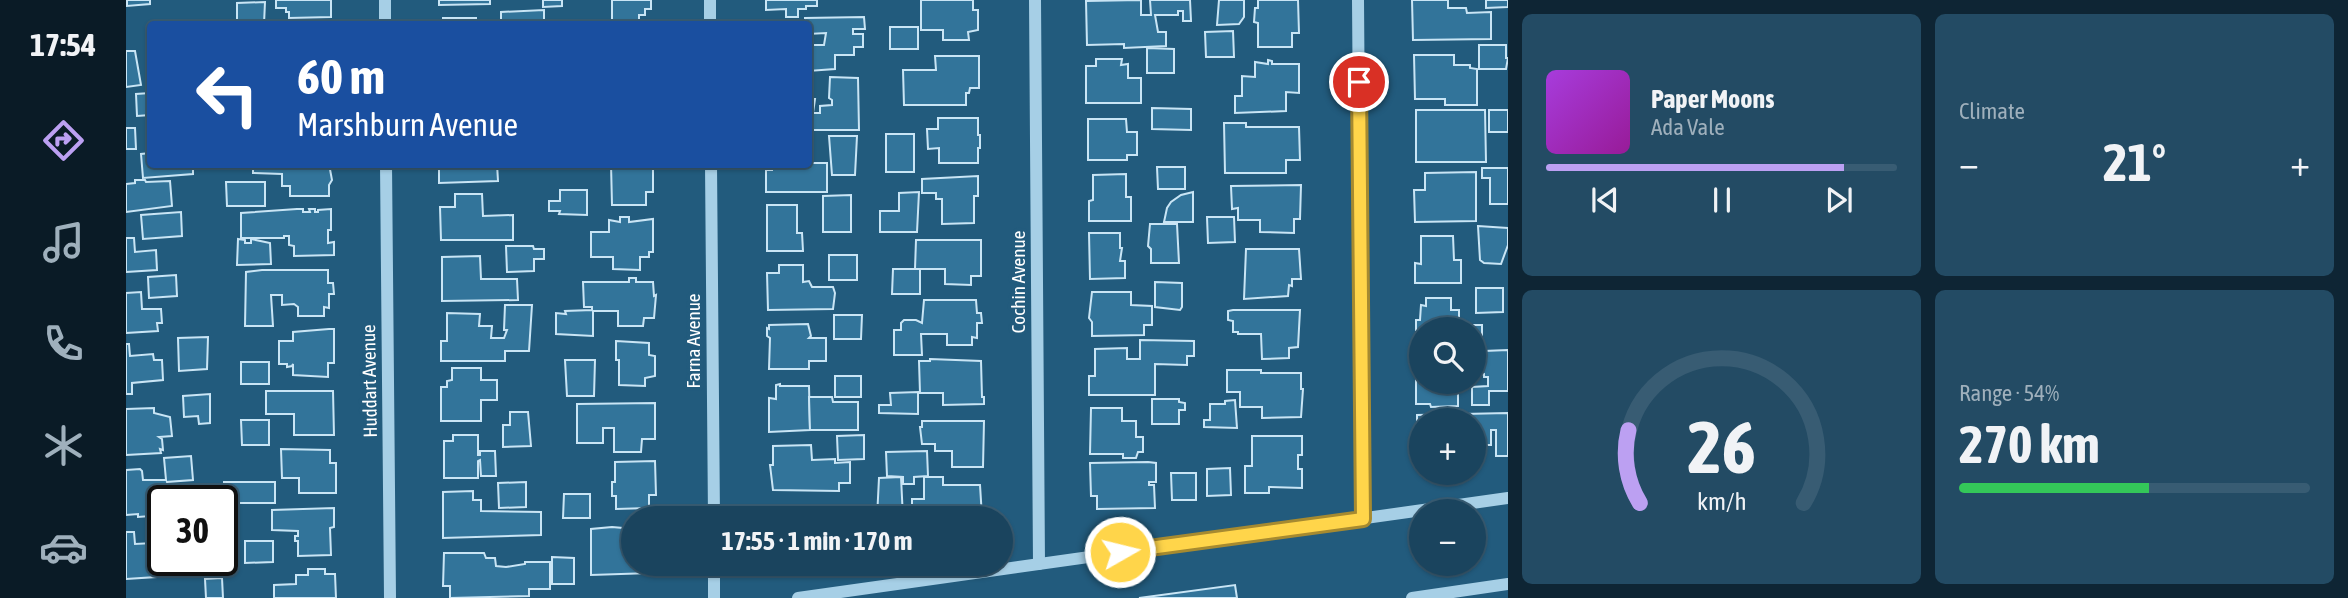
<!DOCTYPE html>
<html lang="en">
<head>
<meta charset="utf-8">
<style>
  body { margin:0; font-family:"Asap Condensed",sans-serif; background:#234b64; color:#f1f3f6; height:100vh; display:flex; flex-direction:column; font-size:26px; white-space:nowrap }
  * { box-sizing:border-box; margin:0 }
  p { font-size:23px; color:#9fb0bc }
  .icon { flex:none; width:38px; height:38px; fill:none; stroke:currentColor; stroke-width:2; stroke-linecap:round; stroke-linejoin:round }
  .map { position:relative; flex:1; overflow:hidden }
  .sheet { display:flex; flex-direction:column; gap:14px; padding:14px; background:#0e2534; width:840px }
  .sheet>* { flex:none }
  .hud { position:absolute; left:21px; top:21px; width:665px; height:147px; border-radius:7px; box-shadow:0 2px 5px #0004,0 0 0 2px #385c73; background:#1a4fa0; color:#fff; overflow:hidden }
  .buttons { position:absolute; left:1283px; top:317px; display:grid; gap:14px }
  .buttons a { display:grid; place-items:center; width:77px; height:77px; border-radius:50%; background:#1a445e; box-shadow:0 2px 5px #0004,0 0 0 2px #385c73; font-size:35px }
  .speed { position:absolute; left:21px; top:485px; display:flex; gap:14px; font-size:35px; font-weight:700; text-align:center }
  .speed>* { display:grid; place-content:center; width:91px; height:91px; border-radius:50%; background:#1a445e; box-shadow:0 2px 5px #0004,0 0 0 2px #385c73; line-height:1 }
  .speed .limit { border:4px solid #111; border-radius:10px; background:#fff; color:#111 }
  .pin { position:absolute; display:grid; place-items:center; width:60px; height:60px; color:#fff; margin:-30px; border:4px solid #fff; border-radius:50%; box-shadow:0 2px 7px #0007 }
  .me { position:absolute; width:77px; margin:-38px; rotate:82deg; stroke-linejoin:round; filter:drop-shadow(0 0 5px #0008) }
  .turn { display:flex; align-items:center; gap:24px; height:147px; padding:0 35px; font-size:32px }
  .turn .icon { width:91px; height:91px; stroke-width:2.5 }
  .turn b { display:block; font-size:49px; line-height:60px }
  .big { font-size:52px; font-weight:700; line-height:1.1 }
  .sheet .widget { flex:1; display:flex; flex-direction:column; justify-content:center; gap:10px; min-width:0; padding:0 24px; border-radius:10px; background:#234b64 }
  .sheet .dial { align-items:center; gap:0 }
  .dial svg { height:182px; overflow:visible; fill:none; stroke:#385c73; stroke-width:7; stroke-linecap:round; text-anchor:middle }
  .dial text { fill:#f1f3f6; stroke:none }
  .song { display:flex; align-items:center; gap:21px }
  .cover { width:84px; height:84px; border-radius:10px; background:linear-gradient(135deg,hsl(280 70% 55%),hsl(300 70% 35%)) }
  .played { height:7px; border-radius:4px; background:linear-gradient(90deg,#bca0f2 85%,#385c73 85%) }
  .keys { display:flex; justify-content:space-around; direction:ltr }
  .heat { display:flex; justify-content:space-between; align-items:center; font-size:38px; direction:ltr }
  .charge { height:10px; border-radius:5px; background:linear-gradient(90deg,#34c759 54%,#385c73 0) }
  .sheet .tiles { flex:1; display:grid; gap:14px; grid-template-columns:repeat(2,1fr) }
  .trip { position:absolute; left:495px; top:506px; width:392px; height:70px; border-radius:35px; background:#1a445e; box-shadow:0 2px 5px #0004,0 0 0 2px #385c73; font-weight:700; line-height:70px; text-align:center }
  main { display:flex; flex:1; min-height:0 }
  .tab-bar { display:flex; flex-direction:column; width:126px; justify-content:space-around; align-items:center; background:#0a1b26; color:#9fb0bc }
  .tab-bar .icon { width:49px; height:49px }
  .tab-bar .on { color:#bca0f2 }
  .tab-bar b { font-size:32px; color:#f1f3f6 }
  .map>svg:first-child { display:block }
  .building { fill:#32749a; stroke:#c9e5f5; stroke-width:2 }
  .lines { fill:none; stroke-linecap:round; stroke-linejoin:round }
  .minor { stroke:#a6cfe6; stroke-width:12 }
  .route-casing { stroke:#a68a30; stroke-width:18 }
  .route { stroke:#ffd54a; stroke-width:12 }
  .labels { text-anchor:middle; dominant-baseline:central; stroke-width:7; stroke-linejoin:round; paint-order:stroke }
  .street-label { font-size:19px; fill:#fff; stroke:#225b7d }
</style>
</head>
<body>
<main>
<nav class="tab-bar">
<b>17:54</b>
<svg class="icon on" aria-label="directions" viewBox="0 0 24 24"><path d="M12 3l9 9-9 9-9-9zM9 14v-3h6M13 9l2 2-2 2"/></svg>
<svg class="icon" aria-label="music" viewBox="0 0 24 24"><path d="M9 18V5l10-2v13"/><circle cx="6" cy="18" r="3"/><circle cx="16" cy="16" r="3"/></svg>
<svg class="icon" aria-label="phone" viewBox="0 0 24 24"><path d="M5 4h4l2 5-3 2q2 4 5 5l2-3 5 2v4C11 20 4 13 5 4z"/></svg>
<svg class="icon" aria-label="climate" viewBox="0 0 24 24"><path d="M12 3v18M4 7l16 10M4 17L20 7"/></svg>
<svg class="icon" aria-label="car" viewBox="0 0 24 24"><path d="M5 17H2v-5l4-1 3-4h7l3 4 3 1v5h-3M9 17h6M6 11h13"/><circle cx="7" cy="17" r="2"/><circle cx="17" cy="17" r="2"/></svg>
</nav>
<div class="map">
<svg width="1382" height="598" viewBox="0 0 1382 598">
  <rect width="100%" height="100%" fill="#225b7d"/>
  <g class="building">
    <polygon points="1,0 24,0 24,4 1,6"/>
    <polygon points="150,0 205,0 205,17 163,18 163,12 160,12 160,8 150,8"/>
    <polygon points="313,0 364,0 364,4 313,5"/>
    <polygon points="417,0 436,0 436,6 417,7"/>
    <polygon points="486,0 525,0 525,9 519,9 519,15 513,15 513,24 486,24"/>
    <polygon points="640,0 691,0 691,6 680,6 680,9 672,9 672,17 660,17 660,9 640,10"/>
    <polygon points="795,0 847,0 847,10 852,10 852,30 842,32 843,40 817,40 817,30 795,30"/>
    <polygon points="1015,0 1015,15 1025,15 1024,0 1064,0 1065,21 1057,21 1057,11 1052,11 1052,15 1029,15 1032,32 1040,32 1040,46 998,48 998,44 961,45 960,1"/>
    <polygon points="1093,0 1118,0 1118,17 1113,24 1091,25"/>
    <polygon points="1132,0 1172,0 1173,33 1166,33 1166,47 1132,47 1132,23 1128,22 1129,8 1132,8"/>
    <polygon points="1286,0 1322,0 1322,8 1340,8 1341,13 1365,12 1365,39 1287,40"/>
    <polygon points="1360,0 1382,0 1382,7 1360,8"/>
    <polygon points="139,2 138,24 111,24 111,3"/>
    <polygon points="418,10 418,24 375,24 375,12"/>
    <polygon points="738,17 739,29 727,29 727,34 737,34 737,47 728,47 728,55 709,55 709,69 682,71 682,45 698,45 700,33 682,34 682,24 679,24 679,18"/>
    <rect x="317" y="18" width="33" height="6"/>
    <rect x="764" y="27" width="28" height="22"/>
    <polygon points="1107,31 1108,57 1080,57 1079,32"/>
    <polygon points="1353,45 1380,45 1380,58 1382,58 1380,69 1353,69"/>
    <polygon points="1021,48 1048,49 1048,73 1021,73"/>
    <polygon points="0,51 9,51 15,85 0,87"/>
    <polygon points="1288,55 1328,55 1328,65 1344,65 1344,68 1351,69 1351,105 1319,105 1319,99 1289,99"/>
    <polygon points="809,56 853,56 853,88 844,88 843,93 840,93 840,105 778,105 777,70 810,70"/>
    <polygon points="970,59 996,59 995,65 1002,64 1002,78 1015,78 1015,103 960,103 960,66 970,66"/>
    <polygon points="1142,60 1146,61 1146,64 1173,64 1173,93 1160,92 1160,111 1109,113 1109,96 1116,96 1116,76 1129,77 1129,62 1142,64"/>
    <polygon points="704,77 732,78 733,130 682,130 682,94 687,94 687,99 689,99 687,113 694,113 694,106 706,105 706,100 703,98"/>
    <polygon points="24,93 24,115 11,116 10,94"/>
    <polygon points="1026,108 1065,109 1065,130 1026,129"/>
    <polygon points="1290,110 1359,110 1360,162 1290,162"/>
    <rect x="1363" y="110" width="19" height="22"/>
    <polygon points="812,118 852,118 852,135 854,135 854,148 852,148 852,163 813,163 813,148 802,149 801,129 812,129"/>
    <polygon points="962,119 1000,119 1001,132 1011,132 1011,155 1001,155 1001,160 962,160"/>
    <polygon points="1098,123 1120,123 1120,127 1173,127 1174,160 1160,160 1160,173 1099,173"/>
    <polygon points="0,128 9,128 10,149 0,149"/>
    <rect x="760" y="134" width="28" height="38"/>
    <polygon points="703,136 731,136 729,175 706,175"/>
    <polygon points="682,151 685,151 685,163 701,163 701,192 640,192 640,170 646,170 646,164 682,164"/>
    <polygon points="24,153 24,164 67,164 67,174 17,178 15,154"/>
    <polygon points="127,164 203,164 206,180 203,185 203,196 164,196 164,186 156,186 156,174 127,173"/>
    <polygon points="313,164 371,164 372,181 313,183"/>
    <polygon points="485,164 527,164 527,192 520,192 520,205 486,205"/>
    <polygon points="1031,167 1059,167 1059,189 1032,189"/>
    <polygon points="1356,168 1382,168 1382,204 1364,204 1364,178 1356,178"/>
    <polygon points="1350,172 1350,221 1289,222 1288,190 1299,190 1299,173"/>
    <polygon points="1000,174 1000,197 1005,197 1005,221 963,221 963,201 967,200 967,175"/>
    <polygon points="852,176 852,196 848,196 848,223 816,224 816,199 810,199 810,193 796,193 796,179"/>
    <polygon points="9,180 19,180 20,182 44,181 46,206 0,212 0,184 9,183"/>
    <polygon points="100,182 139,182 139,206 101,206"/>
    <polygon points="1175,185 1174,219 1168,219 1168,233 1134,232 1134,220 1112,220 1112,208 1106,209 1105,186"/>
    <polygon points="434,190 461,190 461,215 433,214 434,211 423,211 423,201 434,201"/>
    <polygon points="793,192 791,232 754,232 754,211 773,211 773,193"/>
    <polygon points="1067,192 1067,222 1038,222 1041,208 1045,202 1055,195"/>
    <polygon points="329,194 356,194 357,216 387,215 387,240 315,240 314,207 329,207"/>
    <polygon points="725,195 725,232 697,232 697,196"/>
    <polygon points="641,205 671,205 671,233 676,233 677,251 641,251"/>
    <polygon points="171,209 177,209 177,212 184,212 183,209 189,209 189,212 192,212 192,210 205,209 205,230 202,230 202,243 208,242 208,255 168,256 168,246 163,245 163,236 158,236 158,238 115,238 115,213"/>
    <polygon points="55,212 56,236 17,239 15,215"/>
    <polygon points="494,217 503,217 503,222 527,219 527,252 523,252 523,257 514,257 514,270 487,269 487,257 465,257 465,232 483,232 483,220 494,222"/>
    <polygon points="1081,217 1108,217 1109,242 1082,243"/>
    <polygon points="1024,224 1051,224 1053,263 1025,263 1025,249 1022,246"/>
    <polygon points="1352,226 1382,228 1382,245 1375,264 1358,263 1354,260"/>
    <polygon points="963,233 994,233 994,248 996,248 994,261 999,261 999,278 964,279"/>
    <polygon points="1295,236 1327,236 1328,260 1335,260 1335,283 1289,283 1289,263 1295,264"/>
    <polygon points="0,238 8,238 9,252 30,250 31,270 0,272"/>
    <polygon points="112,239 119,240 119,243 125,243 125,239 144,243 145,264 111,265"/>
    <polygon points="790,240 855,240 855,276 845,276 845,285 819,284 819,269 789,269"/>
    <polygon points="380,246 407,246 408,249 418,249 418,259 408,259 408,271 381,272"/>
    <polygon points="1120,249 1173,249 1175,279 1166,279 1166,286 1163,285 1162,296 1118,299"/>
    <rect x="703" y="255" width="28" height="25"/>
    <polygon points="354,256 355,279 391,279 392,300 316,301 316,257"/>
    <polygon points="653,265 677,265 677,282 683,281 686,287 707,287 709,293 707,309 642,310 641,273 653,273"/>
    <polygon points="767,269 794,269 794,294 766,294"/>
    <polygon points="136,270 202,270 202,283 207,283 208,294 203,294 203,308 198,307 198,316 172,316 172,307 168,304 156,305 156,295 145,295 147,326 119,326 120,272"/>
    <polygon points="50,275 51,296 23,298 22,277"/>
    <polygon points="503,278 510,278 510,282 527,282 528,296 530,295 528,318 518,318 517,326 492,326 492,311 467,311 467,336 430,334 430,313 440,314 439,311 466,310 466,307 458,307 457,282 503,282"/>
    <polygon points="1029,282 1056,283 1056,307 1054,310 1029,307"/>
    <polygon points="1350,288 1377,288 1377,312 1350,313"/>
    <polygon points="15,292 16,309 35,309 36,323 31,323 32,331 0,333 0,293"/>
    <polygon points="966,292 1005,292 1005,305 1026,306 1026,325 1018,325 1018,335 966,336 966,322 963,318"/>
    <polygon points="1300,298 1325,298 1325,310 1333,310 1333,325 1356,325 1356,343 1348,345 1348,329 1290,330 1290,320 1294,320 1295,305 1300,306"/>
    <polygon points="798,300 850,300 851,313 855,313 856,323 851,323 851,338 846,337 846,345 821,345 821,334 795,334 796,355 768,355 768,330 775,330 775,323 778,320 790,320 796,323"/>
    <polygon points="379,305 406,305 403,351 379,351 379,361 315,361 315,341 321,341 321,313 354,314 353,326 366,326 365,338 378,338 381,330 378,330"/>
    <polygon points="1107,310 1174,310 1172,347 1163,348 1163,358 1136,359 1135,334 1112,334 1112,332 1107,332 1107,321 1102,320 1102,311"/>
    <polygon points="708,315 736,315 735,339 708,339"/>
    <polygon points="682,324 685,336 683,338 700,338 700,361 683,361 683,369 643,369 644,338 641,336 641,328 643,329 643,325"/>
    <polygon points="203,329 208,329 208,363 202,363 202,377 167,375 167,364 166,366 161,367 161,364 153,364 153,341 167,341 167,332"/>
    <polygon points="82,337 81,369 53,371 52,338"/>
    <polygon points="1014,340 1068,341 1068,356 1061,356 1061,365 1029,364 1029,395 963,395 963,376 969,376 969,349 1001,348 1001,359 1014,359"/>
    <polygon points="490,341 523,343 523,355 529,356 529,376 519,378 519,386 493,385 493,360 490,360"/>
    <polygon points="0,344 3,344 4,356 27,354 28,360 36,360 37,380 6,383 6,394 0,394"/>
    <polygon points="1382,350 1382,391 1363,391 1363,405 1346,405 1346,387 1362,386 1362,377 1358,377 1358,374 1348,375 1348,354 1358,354 1358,351"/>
    <polygon points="1290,355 1295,355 1295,382 1332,382 1332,406 1305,407 1304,404 1290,404"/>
    <polygon points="804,359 855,361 856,397 858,397 858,404 817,405 817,393 794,393 793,361 804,361"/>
    <polygon points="439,360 469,360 468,396 441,396"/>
    <rect x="115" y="362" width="28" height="22"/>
    <polygon points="326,368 355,368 355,380 371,380 371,400 355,400 355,421 315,421 315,387 321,387 321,381 326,380"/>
    <polygon points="1101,370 1135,370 1135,373 1175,373 1175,389 1177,389 1175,417 1136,418 1136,407 1114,407 1114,392 1101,392"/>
    <rect x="709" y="376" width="26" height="21"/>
    <polygon points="654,384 654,386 683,386 684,430 643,432 643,398 650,399 650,385"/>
    <polygon points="140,391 207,391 208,435 168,435 168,414 140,414"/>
    <polygon points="792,392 792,414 753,413 753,405 765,405 764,393"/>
    <polygon points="84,394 84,423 73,424 72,416 58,417 57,396"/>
    <polygon points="683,397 706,397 707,402 732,402 732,430 684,430"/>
    <polygon points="1026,399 1053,399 1053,402 1059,403 1059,410 1053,410 1053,424 1026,424"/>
    <polygon points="1109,400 1111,428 1078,427 1078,420 1084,420 1084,404 1099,404 1099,401"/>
    <polygon points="529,403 529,439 516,439 515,452 488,452 488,428 477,428 477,443 451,443 451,404"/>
    <polygon points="28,408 28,413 44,417 46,436 33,437 36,439 37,450 34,449 35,453 0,455 0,409"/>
    <polygon points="965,408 996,408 996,421 1010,421 1010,437 1017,437 1017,452 1012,452 1010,458 997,458 997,454 964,454"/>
    <polygon points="384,412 402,412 405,446 377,447 377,425 384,425"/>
    <polygon points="1382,413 1382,456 1370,456 1370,430 1365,430 1365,445 1348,445 1348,420 1295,420 1295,450 1291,450 1291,415"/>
    <polygon points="115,420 143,420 143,445 116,445"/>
    <polygon points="796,421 858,421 857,467 826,467 826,451 809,451 809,444 796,444 794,427 796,427"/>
    <polygon points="327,435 352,435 352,455 354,455 354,451 369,451 370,476 355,476 354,460 352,461 352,478 318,478 318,441 327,441"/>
    <polygon points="738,435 738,459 712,460 711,436"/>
    <polygon points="1126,436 1176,436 1176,455 1172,455 1172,469 1176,469 1176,488 1143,487 1143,493 1119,493 1119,466 1126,466"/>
    <polygon points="685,445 686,460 709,459 709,463 724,462 724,483 713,483 713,491 647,490 644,465 647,465 647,446"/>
    <polygon points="155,449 204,450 204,463 210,463 210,493 173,493 173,478 156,478"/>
    <polygon points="801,451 802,476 788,477 788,484 777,484 777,477 761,476 760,452"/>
    <polygon points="65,456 67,480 41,482 42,486 60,485 61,500 37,500 37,515 12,517 12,514 0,515 0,470 14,469 16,471 17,480 40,480 38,458"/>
    <polygon points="529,461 530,495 523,495 523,508 490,509 490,496 486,496 486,482 489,482 489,462"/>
    <polygon points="1022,462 1030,463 1030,482 1023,482 1023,485 1028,485 1029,508 971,509 971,496 965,496 964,463"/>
    <polygon points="1104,468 1105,495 1081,496 1081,469"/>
    <polygon points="1045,473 1070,473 1070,500 1046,500"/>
    <polygon points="775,477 777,518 751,518 753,478"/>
    <polygon points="798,477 817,477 817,485 854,485 856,517 786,518 786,499 798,499"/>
    <rect x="98" y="482" width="51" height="21"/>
    <polygon points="400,482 400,507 373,508 372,483"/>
    <polygon points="347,491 347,500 355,500 355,511 415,512 415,535 317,538 317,492"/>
    <polygon points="438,494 464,494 464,518 437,518"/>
    <polygon points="644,505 685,505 685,507 694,507 694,518 644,518"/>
    <polygon points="208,508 208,527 204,528 205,555 172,556 172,541 169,541 169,536 172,536 172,531 146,530 146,510"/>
    <polygon points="33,520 37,520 37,545 35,545"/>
    <polygon points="486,527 508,529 508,564 525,564 525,573 465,575 465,529"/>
    <polygon points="0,532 8,532 9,544 27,543 28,556 37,555 37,560 40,560 41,572 29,573 30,577 0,579"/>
    <polygon points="119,541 147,541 147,562 119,563"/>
    <polygon points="318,553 358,553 360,558 369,558 370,566 380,567 399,564 399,562 424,562 424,589 403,589 403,596 324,598 324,586 317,586"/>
    <polygon points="426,557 448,558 448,584 426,584"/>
    <polygon points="182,569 199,569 199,574 209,574 210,598 148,598 148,585 170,584 170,575 182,575"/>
    <polygon points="96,578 97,598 80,598 79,579"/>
    <polygon points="1109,585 1111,598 1013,598"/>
  </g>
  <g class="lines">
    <g class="minor">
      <polyline points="259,0 259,24"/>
      <polyline points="584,0 584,24"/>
      <polyline points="909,0 913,564"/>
      <polyline points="1232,0 1236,519"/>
      <polyline points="260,164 264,598"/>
      <polyline points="585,164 588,518"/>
      <polyline points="588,564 588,598"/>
      <polyline points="672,598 1382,498"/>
      <polyline points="1286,598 1382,584"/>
    </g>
  </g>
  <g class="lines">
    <defs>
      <polyline id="route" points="994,552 1237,519 1233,82"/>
    </defs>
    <use href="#route" class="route-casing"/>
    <use href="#route" class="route"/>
  </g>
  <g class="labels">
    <g class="street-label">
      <text transform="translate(892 282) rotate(-90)">Cochin Avenue</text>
      <text transform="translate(567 341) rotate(-90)">Farna Avenue</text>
      <text transform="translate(243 381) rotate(-91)">Huddart Avenue</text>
    </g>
  </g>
</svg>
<div class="buttons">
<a><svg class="icon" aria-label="search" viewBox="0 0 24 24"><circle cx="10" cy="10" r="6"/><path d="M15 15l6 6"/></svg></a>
<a>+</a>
<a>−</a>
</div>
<div class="speed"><div class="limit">30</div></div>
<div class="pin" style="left:1233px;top:82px;background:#d93025"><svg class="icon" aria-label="arrive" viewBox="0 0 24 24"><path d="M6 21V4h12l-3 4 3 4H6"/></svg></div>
<svg class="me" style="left:994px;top:552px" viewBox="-20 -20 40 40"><circle r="17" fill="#ffd54a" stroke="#fff" stroke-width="3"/><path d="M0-11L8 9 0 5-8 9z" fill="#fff"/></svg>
<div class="trip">17:55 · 1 min · 170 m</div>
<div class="hud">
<div class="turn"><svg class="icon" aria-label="left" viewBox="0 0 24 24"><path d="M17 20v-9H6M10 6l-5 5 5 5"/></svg><div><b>60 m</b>Marshburn Avenue</div></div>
</div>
</div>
<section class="sheet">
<div class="tiles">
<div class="widget">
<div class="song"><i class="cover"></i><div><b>Paper Moons</b><p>Ada Vale</p></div></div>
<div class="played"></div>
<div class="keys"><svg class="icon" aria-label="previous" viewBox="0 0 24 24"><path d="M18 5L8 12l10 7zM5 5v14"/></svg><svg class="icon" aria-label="pause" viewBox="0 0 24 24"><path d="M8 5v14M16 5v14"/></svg><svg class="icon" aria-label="next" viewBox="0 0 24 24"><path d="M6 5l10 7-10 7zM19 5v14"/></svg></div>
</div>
<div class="widget"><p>Climate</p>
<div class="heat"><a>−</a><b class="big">21°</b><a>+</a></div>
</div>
<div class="widget dial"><svg viewBox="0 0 100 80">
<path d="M14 69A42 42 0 1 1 86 69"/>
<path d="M14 69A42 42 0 0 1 9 37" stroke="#bca0f2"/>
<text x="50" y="56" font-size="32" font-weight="700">26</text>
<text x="50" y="72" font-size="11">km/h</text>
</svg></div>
<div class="widget"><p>Range · 54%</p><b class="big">270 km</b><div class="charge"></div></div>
</div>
</section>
</main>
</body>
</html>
